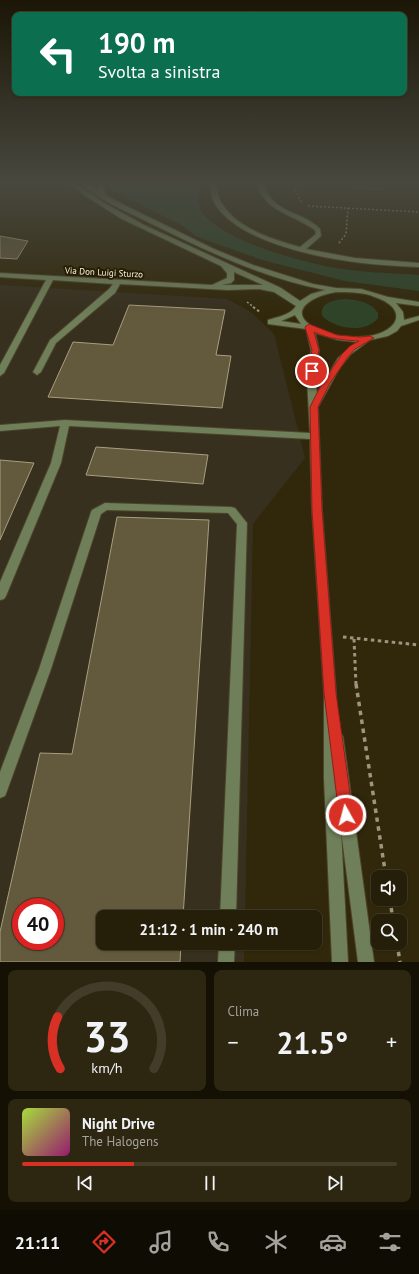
<!DOCTYPE html>
<html lang="it">
<head>
<meta charset="utf-8">
<style>
  body { margin:0; font-family:"PT Sans",sans-serif; background:#2d2712; color:#f1f3f6; height:100vh; display:flex; flex-direction:column; font-size:15px; white-space:nowrap }
  * { box-sizing:border-box; margin:0 }
  p { font-size:13px; color:#a3a29c }
  .icon { flex:none; width:22px; height:22px; fill:none; stroke:currentColor; stroke-width:2; stroke-linecap:round; stroke-linejoin:round }
  .map { position:relative; height:962px; overflow:hidden }
  .drawer { display:flex; flex-direction:column; gap:8px; padding:8px; background:#141004; flex:1 }
  .drawer>* { flex:none }
  .top-card { position:absolute; left:12px; top:12px; width:395px; height:84px; border-radius:8px; box-shadow:0 1px 3px #0004,0 0 0 1px #423c29; background:#0b6e4f; color:#fff; overflow:hidden }
  .tools { position:absolute; left:371px; top:870px; display:grid; gap:8px }
  .tools a { display:grid; place-items:center; width:36px; height:36px; border-radius:8px; background:#251e08; box-shadow:0 1px 3px #0004,0 0 0 1px #423c29; font-size:20px }
  .speed { position:absolute; left:12px; top:898px; display:flex; gap:8px; font-size:20px; font-weight:700; text-align:center }
  .speed>* { display:grid; place-content:center; width:52px; height:52px; border-radius:50%; background:#251e08; box-shadow:0 1px 3px #0004,0 0 0 1px #423c29; line-height:1 }
  .speed .limit { border:6px solid #d22; background:#fff; color:#111 }
  .pin { position:absolute; display:grid; place-items:center; width:34px; height:34px; color:#fff; margin:-17px; border:2px solid #fff; border-radius:50%; box-shadow:0 1px 4px #0007 }
  .me { position:absolute; width:44px; margin:-22px; rotate:353deg; stroke-linejoin:round; filter:drop-shadow(0 0 3px #0008) }
  .turn { display:flex; align-items:center; gap:14px; height:84px; padding:0 20px; font-size:18px }
  .turn .icon { width:52px; height:52px; stroke-width:2.5 }
  .turn b { display:block; font-size:28px; line-height:34px }
  .big { font-size:30px; font-weight:600; line-height:1.1 }
  .drawer .tile { flex:1; display:flex; flex-direction:column; justify-content:center; gap:6px; min-width:0; padding:0 14px; border-radius:8px; background:#2d2712 }
  .drawer .dial { align-items:center; gap:0 }
  .dial svg { height:104px; overflow:visible; fill:none; stroke:#423c29; stroke-width:7; stroke-linecap:round; text-anchor:middle }
  .dial text { fill:#f1f3f6; stroke:none }
  .song { display:flex; align-items:center; gap:12px }
  .cover { width:48px; height:48px; border-radius:6px; background:linear-gradient(135deg,hsl(80 70% 55%),hsl(320 70% 35%)) }
  .played { height:4px; border-radius:2px; background:linear-gradient(90deg,#d93025 30%,#423c29 30%) }
  .keys { display:flex; justify-content:space-around; direction:ltr }
  .heat { display:flex; justify-content:space-between; align-items:center; font-size:22px; direction:ltr }
  .drawer .tiles { flex:1; display:grid; gap:8px; grid-template-columns:1fr 1fr }
  .tile:last-child { grid-column:span 2 }
  .trip { position:absolute; left:96px; top:910px; width:226px; height:40px; border-radius:8px; background:#251e08; box-shadow:0 1px 3px #0004,0 0 0 1px #423c29; font-weight:600; line-height:40px; text-align:center }
  .tabs { display:flex; height:64px; justify-content:space-around; align-items:center; background:#0f0c03; color:#a3a29c }
  .tabs .icon { width:28px; height:28px }
  .tabs .selected { color:#d93025 }
  .tabs b { font-size:18px; color:#f1f3f6 }
  .map>svg:first-child { display:block }
  .industrial { fill:#37301f; fill-rule:evenodd }
  .green { fill:#2e4328 }
  .building { fill:#63593c; stroke:#a99e7e; fill-rule:evenodd }
  .lines { fill:none; stroke-linecap:round; stroke-linejoin:round }
  .minor-casing { stroke:#4d4429; stroke-width:2 }
  .path-far3 { stroke:#9c957f; stroke-width:1.5; stroke-dasharray:2 2; stroke-linecap:butt }
  .path-far2 { stroke:#9c957f; stroke-width:2; stroke-dasharray:2.5 2.5; stroke-linecap:butt }
  .path-far1 { stroke:#9c957f; stroke-width:3; stroke-dasharray:3.5 3.5; stroke-linecap:butt }
  .path { stroke:#9c957f; stroke-width:3.5; stroke-dasharray:4.5 4.5; stroke-linecap:butt }
  .minor { fill:#6f7f59; fill-rule:evenodd }
  .route { fill:#d93025; stroke:#8d1f18 }
  .labels { text-anchor:middle; dominant-baseline:central; stroke-width:4; stroke-linejoin:round; paint-order:stroke }
  .far-street-label { font-size:9px; fill:#f8f3e2; stroke:#271e02 }
</style>
</head>
<body>
<div class="map">
<svg width="419" height="962" viewBox="0 0 419 962">
  <rect width="100%" height="100%" fill="#31280b"/>
  <path class="industrial" d="M0 285 227 299 251 312 274 334 305 458 253 524 245 917H103V943H244V962H0ZM21 907H55V941H21Z"/>
  <g class="green">
    <path d="M109 182H202C199 189 196 198 199 205 208 239 312 265 343 269 368 273 394 273 419 275V291L345 281 262 260 195 236 183 226 111 190 108 185Z"/>
    <path d="M345 299C358 300 371 302 378 313V318C366 334 335 329 322 316 319 302 335 300 345 299Z"/>
  </g>
  <g class="building">
    <polygon points="0,236 28,241 17,259 0,258"/>
    <polygon points="129,305 225,310 216,355 231,356 222,408 48,397 73,342 113,345"/>
    <polygon points="96,447 208,455 203,484 86,475"/>
    <polygon points="0,460 34,463 0,540"/>
    <path d="M117 517 209 520 183 917H103V943H181L180 962H0V932L40 753 72 754ZM21 907H55V941H21Z"/>
  </g>
  <g class="lines">
    <defs>
      <g id="minor">
        <path d="M67 182H73L106 204 144 225 281 288 300 301 311 294 325 290C262 278 205 250 148 222 126 211 98 200 80 182H87L99 191 97 186 99 182H105L103 186 107 196 128 207 214 249 253 265 313 284 336 288 361 289 388 297 419 302V306L396 303 403 312 404 320 419 316V320L401 326 397 331 388 336 370 340 351 354 339 369 318 407 322 510 336 693 337 732 341 733 343 737 374 962H358L341 830 348 962H332L324 779V693L312 510 310 439 69 426 61 463 6 596 4 599 0 600V582L51 463 60 426 0 431V425L65 420 310 433 307 380 311 350 306 329 268 324V320C277 317 291 315 296 306L274 292 259 289 228 290 120 284 115 293 56 343 41 372 37 375 33 372 50 340 109 289 113 284 53 280 4 373 0 376V365L46 280 0 277V273L212 285 227 278V273L221 266 120 218 84 195ZM234 272 263 285H222L231 283 234 280ZM336 292C349 292 363 292 375 297 408 308 400 331 369 336 354 338 338 337 324 332 283 316 306 297 336 292ZM295 315 301 324 281 321ZM315 333 338 340 357 342 338 358 317 393 315 380 319 350Z"/>
        <path d="M210 182H216C217 188 217 195 220 200 234 228 272 239 300 247L316 234 315 230 312 228C291 214 262 210 257 182H263C272 215 302 210 320 229L321 236 306 249 355 258 419 263V267C398 266 376 265 355 262 315 257 232 240 213 200 211 195 211 188 210 182Z"/>
        <polygon points="105,503 231,507 235,508 247,523 236,917 220,917 237,524 228,513 107,510 101,514 51,669 7,791 5,796 0,798 0,772 39,669 91,512 92,510"/>
        <polygon points="219,943 235,943 234,962 218,962"/>
      </g>
    </defs>
    <use href="#minor" class="minor-casing"/>
    <g class="path-far3">
      <polyline points="297,182 295,190 302,203"/>
      <polyline points="353,182 353,188 383,189 383,182"/>
      <polyline points="407,182 419,182"/>
      <polyline points="308,206 419,212"/>
      <polyline points="339,243 346,234 348,208"/>
      <polyline points="247,302 255,308"/>
    </g>
    <polyline class="path-far2" points="253,307 260,312"/>
    <g class="path-far1">
      <polyline points="343,637 419,645"/>
      <polyline points="354,639 356,685"/>
    </g>
    <g class="path">
      <polyline points="356,684 386,877"/>
      <polyline points="390,899 393,921"/>
      <polyline points="397,943 400,962"/>
    </g>
    <use href="#minor" class="minor"/>
  </g>
  <linearGradient id="sky" x2="0" y2="1"><stop stop-color="#1b1606"/><stop offset="0.58" stop-color="#48483f"/><stop offset="1" stop-color="#48483f" stop-opacity="0"/></linearGradient>
  <rect width="419" height="316" fill="url(#sky)"/>
  <path class="route" d="M309 324 337 335 360 337 370 336 374 338 355 349 348 357 330 383 318 407 322 510 336 693 353 815 351 819 346 821 341 819 339 815 324 693 312 510 310 407 322 383 342 354 350 346 359 341C343 340 329 339 314 332L319 350 315 371 314 373H309L308 371 312 350 305 327Z"/>
  <g class="labels">
    <g class="far-street-label">
      <text transform="translate(104 272) rotate(3)">Via Don Luigi Sturzo</text>
    </g>
  </g>
</svg>
<div class="tools">
<a><svg class="icon" aria-label="sound" viewBox="0 0 24 24"><path d="M4 9h4l5-4v14l-5-4H4zM17 9q2 3 0 6"/></svg></a>
<a><svg class="icon" aria-label="search" viewBox="0 0 24 24"><circle cx="10" cy="10" r="6"/><path d="M15 15l6 6"/></svg></a>
</div>
<div class="speed"><div class="limit">40</div></div>
<div class="pin" style="left:312px;top:371px;background:#d93025"><svg class="icon" aria-label="arrive" viewBox="0 0 24 24"><path d="M6 21V4h12l-3 4 3 4H6"/></svg></div>
<svg class="me" style="left:346px;top:815px" viewBox="-20 -20 40 40"><circle r="17" fill="#d93025" stroke="#fff" stroke-width="3"/><path d="M0-11L8 9 0 5-8 9z" fill="#fff"/></svg>
<div class="trip">21:12 · 1 min · 240 m</div>
<div class="top-card">
<div class="turn"><svg class="icon" aria-label="left" viewBox="0 0 24 24"><path d="M17 20v-9H6M10 6l-5 5 5 5"/></svg><div><b>190 m</b>Svolta a sinistra</div></div>
</div>
</div>
<section class="drawer">
<div class="tiles">
<div class="tile dial"><svg viewBox="0 0 100 80">
<path d="M14 69A42 42 0 1 1 86 69"/>
<path d="M14 69A42 42 0 0 1 12 29" stroke="#d93025"/>
<text x="50" y="56" font-size="32" font-weight="700">33</text>
<text x="50" y="72" font-size="11">km/h</text>
</svg></div>
<div class="tile"><p>Clima</p>
<div class="heat"><a>−</a><b class="big">21.5°</b><a>+</a></div>
</div>
<div class="tile">
<div class="song"><i class="cover"></i><div><b>Night Drive</b><p>The Halogens</p></div></div>
<div class="played"></div>
<div class="keys"><svg class="icon" aria-label="previous" viewBox="0 0 24 24"><path d="M18 5L8 12l10 7zM5 5v14"/></svg><svg class="icon" aria-label="pause" viewBox="0 0 24 24"><path d="M8 5v14M16 5v14"/></svg><svg class="icon" aria-label="next" viewBox="0 0 24 24"><path d="M6 5l10 7-10 7zM19 5v14"/></svg></div>
</div>
</div>
</section>
<nav class="tabs">
<b>21:11</b>
<svg class="icon selected" aria-label="directions" viewBox="0 0 24 24"><path d="M12 3l9 9-9 9-9-9zM9 14v-3h6M13 9l2 2-2 2"/></svg>
<svg class="icon" aria-label="music" viewBox="0 0 24 24"><path d="M9 18V5l10-2v13"/><circle cx="6" cy="18" r="3"/><circle cx="16" cy="16" r="3"/></svg>
<svg class="icon" aria-label="phone" viewBox="0 0 24 24"><path d="M5 4h4l2 5-3 2q2 4 5 5l2-3 5 2v4C11 20 4 13 5 4z"/></svg>
<svg class="icon" aria-label="climate" viewBox="0 0 24 24"><path d="M12 3v18M4 7l16 10M4 17L20 7"/></svg>
<svg class="icon" aria-label="car" viewBox="0 0 24 24"><path d="M5 17H2v-5l4-1 3-4h7l3 4 3 1v5h-3M9 17h6M6 11h13"/><circle cx="7" cy="17" r="2"/><circle cx="17" cy="17" r="2"/></svg>
<svg class="icon" aria-label="filters" viewBox="0 0 24 24"><path d="M4 7h16M4 17h16"/><circle cx="9" cy="7" r="2"/><circle cx="15" cy="17" r="2"/></svg>
</nav>
</body>
</html>
